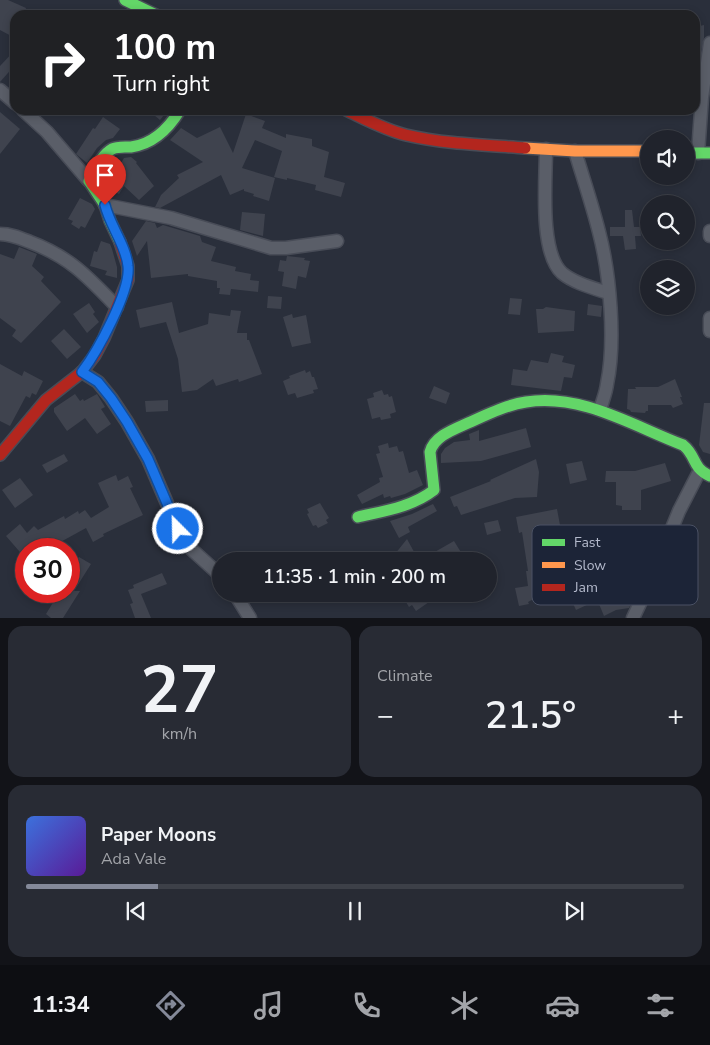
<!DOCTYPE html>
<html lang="en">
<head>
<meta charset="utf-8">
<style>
  body { margin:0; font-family:"Nunito Sans",sans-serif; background:#282b34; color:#f1f3f6; height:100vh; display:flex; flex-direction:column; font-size:19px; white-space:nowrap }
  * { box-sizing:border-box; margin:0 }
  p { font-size:16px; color:#a2a4a9 }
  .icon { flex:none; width:28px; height:28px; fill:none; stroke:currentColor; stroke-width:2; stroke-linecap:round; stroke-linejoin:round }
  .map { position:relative; height:618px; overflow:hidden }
  .details { display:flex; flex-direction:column; gap:8px; padding:8px; background:#121318; flex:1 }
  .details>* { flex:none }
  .banner { position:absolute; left:10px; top:10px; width:690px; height:105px; border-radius:15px; box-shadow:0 2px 8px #0003,0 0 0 1px #3d4048; background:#202124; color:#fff; overflow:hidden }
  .fabs { position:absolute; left:640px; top:130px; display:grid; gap:10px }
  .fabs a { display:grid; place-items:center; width:55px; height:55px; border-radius:50%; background:#20232c; box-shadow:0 2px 8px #0003,0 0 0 1px #3d4048; font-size:25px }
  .speed { position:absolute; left:15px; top:538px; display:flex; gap:10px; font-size:25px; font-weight:700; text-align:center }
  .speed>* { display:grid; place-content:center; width:65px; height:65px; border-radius:50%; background:#20232c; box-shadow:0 2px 8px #0003,0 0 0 1px #3d4048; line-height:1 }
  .speed .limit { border:8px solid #d22; background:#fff; color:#111 }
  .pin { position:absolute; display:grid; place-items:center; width:42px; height:42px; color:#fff; margin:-51px -21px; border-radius:50% 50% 50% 0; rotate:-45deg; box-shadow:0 0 5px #0007 }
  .pin .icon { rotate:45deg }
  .me { position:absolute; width:55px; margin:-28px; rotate:337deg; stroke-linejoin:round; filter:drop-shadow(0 0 4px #0008) }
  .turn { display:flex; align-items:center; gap:18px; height:105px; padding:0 20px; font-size:22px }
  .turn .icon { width:65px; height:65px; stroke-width:2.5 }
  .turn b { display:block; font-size:35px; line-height:42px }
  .big { font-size:38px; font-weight:600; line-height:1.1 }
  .details .tile { flex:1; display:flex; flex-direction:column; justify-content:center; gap:8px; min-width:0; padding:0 18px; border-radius:15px; background:#282b34 }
  .details .dial { align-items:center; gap:0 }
  .dial b { font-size:65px; line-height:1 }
  .song { display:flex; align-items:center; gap:15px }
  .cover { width:60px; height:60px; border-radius:8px; background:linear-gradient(135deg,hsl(220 70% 55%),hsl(270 70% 35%)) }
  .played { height:5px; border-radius:2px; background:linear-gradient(90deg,#848999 20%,#3d4048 20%) }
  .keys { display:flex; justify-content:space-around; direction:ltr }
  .heat { display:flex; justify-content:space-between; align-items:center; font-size:28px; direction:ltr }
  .details .tiles { flex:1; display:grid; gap:8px; grid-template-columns:1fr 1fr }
  .tile:last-child { grid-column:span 2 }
  .trip { position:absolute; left:212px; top:552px; width:285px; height:50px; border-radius:25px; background:#20232c; box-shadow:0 2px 8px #0003,0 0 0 1px #3d4048; font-weight:600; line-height:50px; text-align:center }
  .tabs { display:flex; height:80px; justify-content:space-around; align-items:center; background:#0d0e12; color:#a2a4a9 }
  .tabs .icon { width:35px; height:35px }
  .tabs .current { color:#848999 }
  .tabs b { font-size:22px; color:#f1f3f6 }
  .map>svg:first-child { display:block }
  .building { fill:#3f434e }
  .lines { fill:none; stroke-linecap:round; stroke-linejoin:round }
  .street-casing { stroke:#484c57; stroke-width:15 }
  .fast-casing { stroke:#484c57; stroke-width:14 }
  .slow-casing { stroke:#484c57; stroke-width:14 }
  .jam-casing { stroke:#484c57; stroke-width:14 }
  .street { stroke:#5a5e68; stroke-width:12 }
  .fast { stroke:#63d668; stroke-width:11 }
  .slow { stroke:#ff974d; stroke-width:11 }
  .jam { stroke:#b3261e; stroke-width:11 }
  .route-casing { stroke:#114b97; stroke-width:12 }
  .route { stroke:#1a73e8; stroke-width:9 }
  .key { fill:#1c2437; stroke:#4a5164; stroke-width:1 }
  .key-label { font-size:14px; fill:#b4bacc }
</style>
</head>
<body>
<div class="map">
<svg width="710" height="618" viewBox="0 0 710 618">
  <rect width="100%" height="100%" fill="#2a2f3b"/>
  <g class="building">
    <polygon points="0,0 8,0 26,8 24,15 15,15 15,38 0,30"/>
    <polygon points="704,25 704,38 699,60 695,59 695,27"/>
    <polygon points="15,50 15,65 0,82 0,66"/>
    <polygon points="148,110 168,110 160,120"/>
    <polygon points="0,112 20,129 0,154"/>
    <polygon points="246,114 265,121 262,128 286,138 286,134 312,139 312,146 329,152 324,177 345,183 341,197 315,190 316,185 287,178 287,180 274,177 282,151 255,140 242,168 275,178 269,201 253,196 254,194 244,191 244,189 230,195 221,175 160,208 155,207 161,195 179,178 177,175 203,162 170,140 181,128 197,138 220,127 233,153"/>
    <polygon points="103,117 120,129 113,138 106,140 97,148 87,163 76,154 93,128 95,129"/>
    <polygon points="131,157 137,162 136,163 154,186 139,200 124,186 119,194 115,192 113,194 109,191 101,181 112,164 118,168 124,158"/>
    <polygon points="80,198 92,204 95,209 85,228 81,226 79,229 71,224 73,221 68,219"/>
    <polygon points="625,210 632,210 634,227 640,227 641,236 635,236 636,249 625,250 623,236 610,236 610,227 625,227"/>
    <polygon points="242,212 265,214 263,236 240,230"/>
    <polygon points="146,221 155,223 157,228 163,225 200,236 202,242 216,247 211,261 236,267 235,271 251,274 250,280 259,281 258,292 231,289 230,295 219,294 220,288 217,288 217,281 188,276 188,274 151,278 147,241 137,256 132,241"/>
    <polygon points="101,241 110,244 112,249 117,267 117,278 105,275 107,271 90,266 94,251 97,252"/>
    <polygon points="19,247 37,254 32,266 44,277 41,281 61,302 21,343 12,336 16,330 0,318 0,254 14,259"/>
    <polygon points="287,256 305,258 304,260 310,261 306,278 298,276 296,289 282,286 284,272 278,271 280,260 286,261"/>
    <polygon points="268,296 282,297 281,309 267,308"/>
    <polygon points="510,298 522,299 520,315 508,314"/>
    <polygon points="172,302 179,333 208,324 209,313 230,316 231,310 241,311 237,333 247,333 247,340 249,340 262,374 239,382 238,379 216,386 213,379 197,390 182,392 178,359 166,322 140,328 136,310"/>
    <polygon points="89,303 95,312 93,314 99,322 87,333 73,314"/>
    <polygon points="588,304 602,306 601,317 587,315"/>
    <polygon points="546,307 575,311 574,331 538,333 536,309 543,309"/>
    <polygon points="292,314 293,318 306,315 311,343 292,347 283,317"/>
    <polygon points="64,329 81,347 67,359 51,341"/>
    <polygon points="551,353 564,356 562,362 575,365 572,378 564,377 561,391 511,385 513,369 527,371 531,360 548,363"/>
    <polygon points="0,364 22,376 24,371 43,381 36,395 32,393 30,398 26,396 10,426 0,421"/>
    <polygon points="305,370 306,373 310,371 312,377 314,377 318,389 313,390 314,393 297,398 295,393 288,395 283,381 290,378 289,376"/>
    <polygon points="675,379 682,397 680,397 683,404 673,408 671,405 648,405 648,411 646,411 645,413 631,412 630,410 627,409 628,389 636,389 635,387 658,387"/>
    <polygon points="434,386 450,393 446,404 429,398"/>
    <polygon points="382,390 384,395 388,394 389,397 392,396 396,412 390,414 391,418 381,420 380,417 372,419 367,399 374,397 373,393"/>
    <polygon points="75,394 80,401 83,399 84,401 97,394 105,407 101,409 111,424 97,434 85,418 67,431 54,412 54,408"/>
    <polygon points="168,400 168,411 146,412 145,401"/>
    <polygon points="704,403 710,403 710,454 703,452 699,445"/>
    <polygon points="526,428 531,447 481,461 441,463 441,454 445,448 454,442 470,440 469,434 479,430 479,441"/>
    <polygon points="388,443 389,448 397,446 399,452 403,451 409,473 417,470 423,485 405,494 391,498 390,496 384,498 383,494 362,504 357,495 380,482 379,478 383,477 376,454 380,453 378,446"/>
    <polygon points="64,454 68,461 47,473 42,465"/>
    <polygon points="536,459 539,472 537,497 515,498 461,515 457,506 454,507 450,497 491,481 490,480"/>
    <polygon points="582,461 587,480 570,484 566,464"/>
    <polygon points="665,463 671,481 641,490 641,510 622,510 622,506 616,505 616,482 605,482 606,471 635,471"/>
    <polygon points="116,475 118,481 128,476 133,487 130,488 143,515 103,534 104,536 93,542 86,528 55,545 50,537 36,549 26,549 26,559 6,536 20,524 27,533 34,526 38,530 64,516 65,519 78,511 79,514 85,510 91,518 109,507 98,483"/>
    <polygon points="20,478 33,495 15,508 2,490"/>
    <polygon points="320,503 329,518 326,520 328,523 318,528 316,525 313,526 307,514 309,513 307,509"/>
    <polygon points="433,504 437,511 408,527 410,532 399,538 390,521 412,514"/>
    <polygon points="557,509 562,536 599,531 603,550 592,552 594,577 578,578 591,603 576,610 565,586 554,592 552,589 528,602 529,604 519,606 515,588 528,586 526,571 528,571 522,532 519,533 516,517"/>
    <polygon points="498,520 501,531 487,535 484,523"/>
    <polygon points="407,539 419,561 404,561 395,554"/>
    <polygon points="454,541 462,554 449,561 419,561"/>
    <polygon points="79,557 91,564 74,591 80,591 63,618 51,618 46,614 60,591 69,591 69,575"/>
    <polygon points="162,573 167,584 141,594 151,618 135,618 130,604 133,603 128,590 134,588 133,585"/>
    <polygon points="627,583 631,604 629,608 616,610 604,616 599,604 620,595 618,584"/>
    <polygon points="401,594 423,594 429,602 416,611 412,605 409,607"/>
  </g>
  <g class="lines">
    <defs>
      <g id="street">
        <polyline points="0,90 15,103"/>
        <polyline points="23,110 47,132 89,181"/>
        <path d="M546 149C546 179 539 252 562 273 574 283 593 288 608 293"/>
        <path d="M575 151C583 178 592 204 599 232 610 274 616 341 607 384 606 393 602 402 600 410"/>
        <polyline points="698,153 702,97 710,43"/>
        <polyline points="105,205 171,218 271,248 286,248 337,241"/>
        <polyline points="710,231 710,236"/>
        <path d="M0 234C11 234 20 238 30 242 70 257 88 277 117 307"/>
        <polyline points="710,318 710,331"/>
        <polyline points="82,372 98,382 111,398 127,422 148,459 178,529 190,548 221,576"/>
        <polyline points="235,594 250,618"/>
        <polyline points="633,618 650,582 679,511 699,472"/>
      </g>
      <g id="fast">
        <polyline points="125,0 156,15"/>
        <polyline points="686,153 710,153"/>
        <path d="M120 242 110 221 105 205 89 181C95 171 101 155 112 149 118 146 125 147 131 147 154 144 169 128 180 110"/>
        <path d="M358 517C384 511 412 507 434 490L430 452C434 436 455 429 468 423 486 415 506 405 526 402 581 393 633 426 683 445 697 456 691 467 710 476"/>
      </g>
      <polyline id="slow" points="525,148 575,151 649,151"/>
      <g id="jam">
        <path d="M346 110C365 119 385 130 406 135 445 144 486 145 525 148"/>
        <polyline points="0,455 46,400 82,372 95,355 104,338 128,280 128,266 120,242"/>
      </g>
    </defs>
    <use href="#street" class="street-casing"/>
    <use href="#fast" class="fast-casing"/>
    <use href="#slow" class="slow-casing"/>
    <use href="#jam" class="jam-casing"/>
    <use href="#street" class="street"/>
    <use href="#fast" class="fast"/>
    <use href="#slow" class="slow"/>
    <use href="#jam" class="jam"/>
  </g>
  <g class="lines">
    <defs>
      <path id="route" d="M105 205C110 226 126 245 128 266 131 291 97 352 82 372L98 382 111 398 127 422 148 459 178 529"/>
    </defs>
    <use href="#route" class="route-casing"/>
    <use href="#route" class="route"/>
  </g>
  <rect x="532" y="525" width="166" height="80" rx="8" class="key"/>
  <rect x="542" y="539" width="23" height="7" fill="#63d668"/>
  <rect x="542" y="562" width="23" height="6" fill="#ff974d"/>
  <rect x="542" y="584" width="23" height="7" fill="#b3261e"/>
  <g class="key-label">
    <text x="574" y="547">Fast</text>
    <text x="574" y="570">Slow</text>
    <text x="574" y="592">Jam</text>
  </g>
</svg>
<div class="fabs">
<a><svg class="icon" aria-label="sound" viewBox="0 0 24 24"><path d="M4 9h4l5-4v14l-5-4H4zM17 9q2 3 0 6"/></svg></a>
<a><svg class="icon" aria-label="search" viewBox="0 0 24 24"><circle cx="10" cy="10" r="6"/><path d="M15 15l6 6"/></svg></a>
<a><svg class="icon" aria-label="layers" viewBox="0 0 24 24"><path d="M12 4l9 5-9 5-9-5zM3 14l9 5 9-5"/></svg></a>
</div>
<div class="speed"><div class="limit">30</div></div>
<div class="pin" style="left:105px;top:205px;background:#d93025"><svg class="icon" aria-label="arrive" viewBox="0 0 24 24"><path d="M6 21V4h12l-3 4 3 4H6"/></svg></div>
<svg class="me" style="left:178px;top:529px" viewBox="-20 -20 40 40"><circle r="17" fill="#1a73e8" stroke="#fff" stroke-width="3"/><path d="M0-11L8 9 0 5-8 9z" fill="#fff"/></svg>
<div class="trip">11:35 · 1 min · 200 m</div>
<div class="banner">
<div class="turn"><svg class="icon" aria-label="right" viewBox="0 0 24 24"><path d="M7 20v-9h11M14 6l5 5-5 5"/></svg><div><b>100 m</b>Turn right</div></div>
</div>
</div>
<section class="details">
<div class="tiles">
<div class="tile dial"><b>27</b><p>km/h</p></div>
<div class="tile"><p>Climate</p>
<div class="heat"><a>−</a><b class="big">21.5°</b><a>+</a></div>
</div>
<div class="tile">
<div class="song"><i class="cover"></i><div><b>Paper Moons</b><p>Ada Vale</p></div></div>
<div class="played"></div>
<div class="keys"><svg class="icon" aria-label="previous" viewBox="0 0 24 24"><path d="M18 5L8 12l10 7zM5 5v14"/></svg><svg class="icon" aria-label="pause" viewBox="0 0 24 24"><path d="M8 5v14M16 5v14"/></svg><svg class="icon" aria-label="next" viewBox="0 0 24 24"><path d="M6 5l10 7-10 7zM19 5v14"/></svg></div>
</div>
</div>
</section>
<nav class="tabs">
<b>11:34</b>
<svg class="icon current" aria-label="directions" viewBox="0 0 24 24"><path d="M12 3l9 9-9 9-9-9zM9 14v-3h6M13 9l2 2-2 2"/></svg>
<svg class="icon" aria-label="music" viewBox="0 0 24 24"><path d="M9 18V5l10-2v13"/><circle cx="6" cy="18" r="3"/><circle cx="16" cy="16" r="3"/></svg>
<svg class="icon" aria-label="phone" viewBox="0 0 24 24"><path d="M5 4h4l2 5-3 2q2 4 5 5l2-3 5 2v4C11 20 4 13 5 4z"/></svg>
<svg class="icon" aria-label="climate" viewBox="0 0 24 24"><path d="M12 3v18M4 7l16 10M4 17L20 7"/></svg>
<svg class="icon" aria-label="car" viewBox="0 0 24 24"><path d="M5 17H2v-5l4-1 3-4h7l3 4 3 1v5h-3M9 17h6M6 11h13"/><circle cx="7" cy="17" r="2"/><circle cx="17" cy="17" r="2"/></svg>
<svg class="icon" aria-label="filters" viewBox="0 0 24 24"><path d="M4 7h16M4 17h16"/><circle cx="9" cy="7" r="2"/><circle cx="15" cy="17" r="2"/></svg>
</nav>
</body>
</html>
